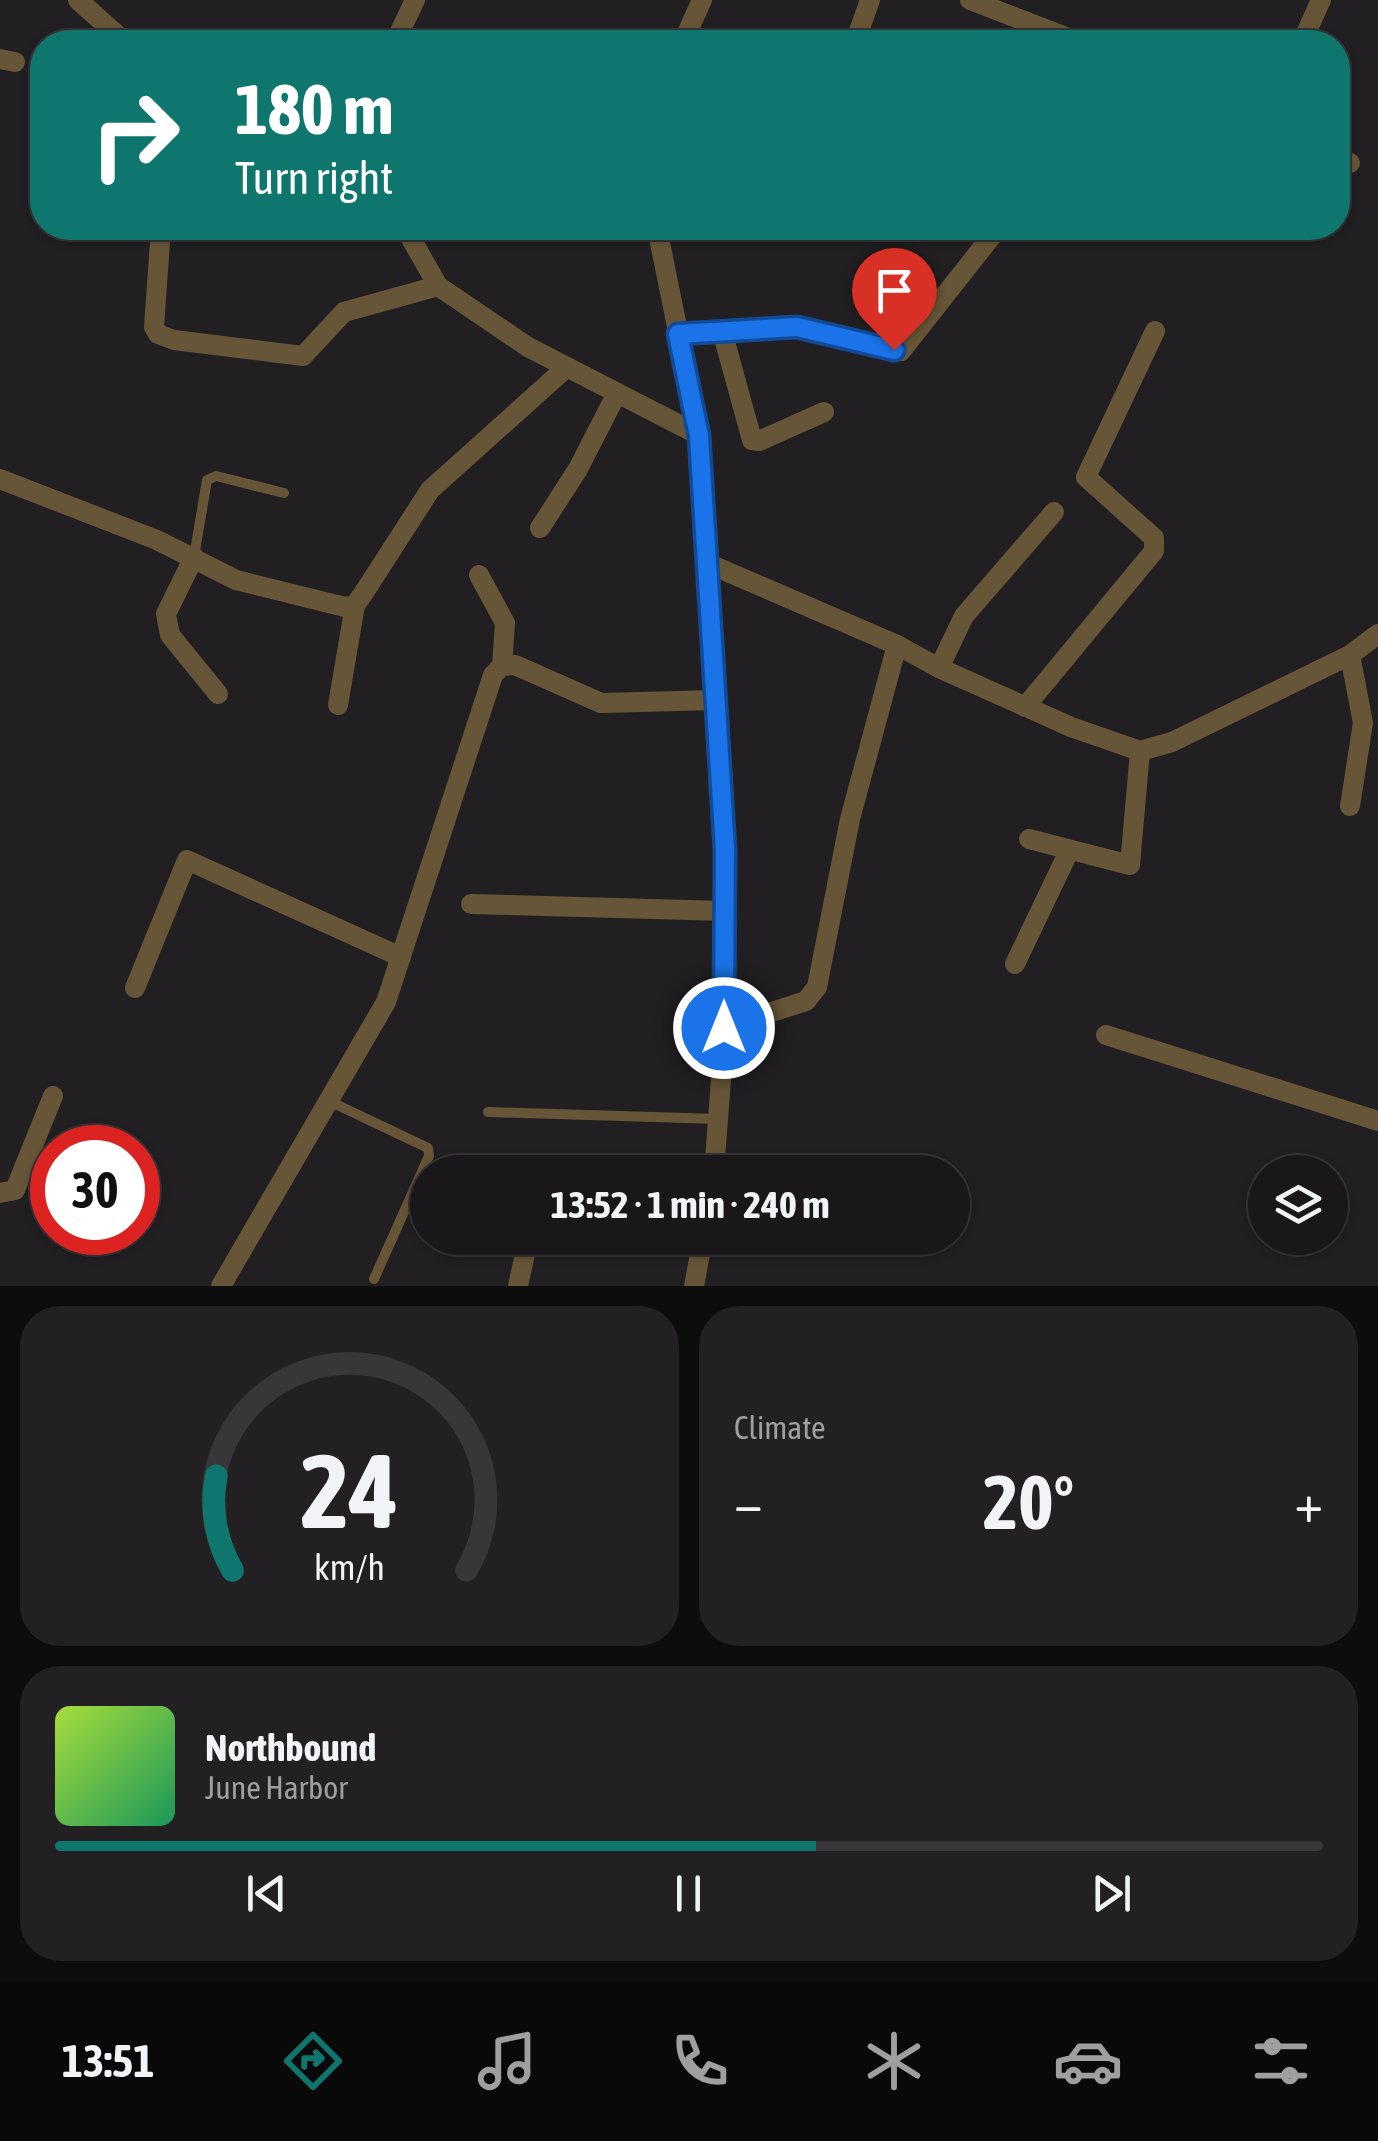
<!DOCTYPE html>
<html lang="en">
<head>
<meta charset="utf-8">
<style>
  body { margin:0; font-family:"Asap Condensed",sans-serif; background:#222022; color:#f1f3f6; height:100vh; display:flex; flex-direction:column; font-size:38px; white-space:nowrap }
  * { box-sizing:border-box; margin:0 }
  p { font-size:32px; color:#9f9fa2 }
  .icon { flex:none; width:55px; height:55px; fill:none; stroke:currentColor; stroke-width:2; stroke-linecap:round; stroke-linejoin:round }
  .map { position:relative; height:1286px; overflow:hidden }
  .details { display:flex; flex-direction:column; gap:20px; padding:20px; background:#0e0d0e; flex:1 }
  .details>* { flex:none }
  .guide { position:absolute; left:30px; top:30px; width:1320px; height:210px; border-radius:40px; box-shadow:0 2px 8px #0004,0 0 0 2px #373638; background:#0f766e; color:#fff; overflow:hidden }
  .tools { position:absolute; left:1248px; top:1155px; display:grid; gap:20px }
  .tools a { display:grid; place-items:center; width:100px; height:100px; border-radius:50%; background:#191719; box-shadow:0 2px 8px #0004,0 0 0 2px #373638; font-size:50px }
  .speed { position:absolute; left:30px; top:1125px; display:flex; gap:20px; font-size:50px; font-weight:700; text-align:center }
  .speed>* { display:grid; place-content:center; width:130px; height:130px; border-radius:50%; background:#191719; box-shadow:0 2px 8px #0004,0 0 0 2px #373638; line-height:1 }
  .speed .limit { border:15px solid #d22; background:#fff; color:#111 }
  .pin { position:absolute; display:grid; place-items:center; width:85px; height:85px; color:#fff; margin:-102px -42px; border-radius:50% 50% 50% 0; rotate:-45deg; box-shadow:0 0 10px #0007 }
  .pin .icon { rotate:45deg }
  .me { position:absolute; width:110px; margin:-55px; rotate:0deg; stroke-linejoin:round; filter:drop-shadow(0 0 8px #0008) }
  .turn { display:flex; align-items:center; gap:35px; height:210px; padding:0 40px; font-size:45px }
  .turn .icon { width:130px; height:130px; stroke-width:2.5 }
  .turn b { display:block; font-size:70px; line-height:85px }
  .big { font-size:75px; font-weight:700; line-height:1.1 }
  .details .card { flex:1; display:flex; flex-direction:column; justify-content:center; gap:15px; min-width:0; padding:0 35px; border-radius:40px; background:#222022 }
  .details .dial { align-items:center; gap:0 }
  .dial svg { height:260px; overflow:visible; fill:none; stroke:#373638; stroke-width:7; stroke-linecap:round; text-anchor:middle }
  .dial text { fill:#f1f3f6; stroke:none }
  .song { display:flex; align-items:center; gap:30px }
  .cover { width:120px; height:120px; border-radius:15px; background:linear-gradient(135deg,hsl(80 70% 55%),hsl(150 70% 35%)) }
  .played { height:10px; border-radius:5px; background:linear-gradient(90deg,#0f766e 60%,#373638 60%) }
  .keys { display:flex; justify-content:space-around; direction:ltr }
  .heat { display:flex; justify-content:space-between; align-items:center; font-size:55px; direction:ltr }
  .details .tiles { flex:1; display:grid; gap:20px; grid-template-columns:1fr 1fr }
  .card:last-child { grid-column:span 2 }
  .trip { position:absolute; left:410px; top:1155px; width:560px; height:100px; border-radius:50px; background:#191719; box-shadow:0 2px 8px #0004,0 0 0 2px #373638; font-weight:700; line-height:100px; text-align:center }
  .menu { display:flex; height:160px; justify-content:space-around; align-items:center; background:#0a090a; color:#9f9fa2 }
  .menu .icon { width:70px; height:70px }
  .menu .on { color:#0f766e }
  .menu b { font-size:45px; color:#f1f3f6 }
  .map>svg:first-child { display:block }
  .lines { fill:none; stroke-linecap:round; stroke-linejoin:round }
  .service { stroke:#675537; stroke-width:10 }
  .minor { stroke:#675537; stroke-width:20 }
  .route-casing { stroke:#114b97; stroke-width:25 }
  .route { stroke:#1a73e8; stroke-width:18 }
</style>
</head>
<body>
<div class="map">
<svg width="1378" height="1286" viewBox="0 0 1378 1286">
  <rect width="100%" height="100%" fill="#211f21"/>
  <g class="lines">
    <g class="service">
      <polyline points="194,557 207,480 216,476 284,493"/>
      <polyline points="329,1101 428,1148 429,1156 374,1279"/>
      <polyline points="488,1112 717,1119"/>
    </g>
    <g class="minor">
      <polyline points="78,0 125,42"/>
      <polyline points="970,0 1079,42"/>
      <polyline points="395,42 415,0"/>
      <polyline points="683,42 702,0"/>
      <polyline points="855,42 870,0"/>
      <polyline points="1302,42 1321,0"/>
      <polyline points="0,59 15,62"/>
      <polyline points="1338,158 1350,163"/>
      <polyline points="161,228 154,327 158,334 174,340 303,356 344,312 438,286"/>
      <polyline points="405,228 438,286 528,347 699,435"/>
      <polyline points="657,228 699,435 725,850 725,1027 714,1172"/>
      <polyline points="722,331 752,440 759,441 824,412"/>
      <polyline points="678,334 797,327 901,351 998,228"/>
      <polyline points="0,479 157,540 236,580 345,607 355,605 363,594 430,490 567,367"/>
      <polyline points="540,528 578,469 617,393"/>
      <polyline points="194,557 166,614 170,635 218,694"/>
      <polyline points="707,563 897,645 939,668 1071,727 1140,751 1172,742 1350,655 1378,634"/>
      <polyline points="479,575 505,623 502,666"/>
      <polyline points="939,668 964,616 1054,512"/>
      <polyline points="338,705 355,605"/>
      <polyline points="1025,707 1154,551 1154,538 1086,477 1155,331"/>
      <polyline points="1350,806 1363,723 1350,655"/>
      <polyline points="1029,839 1130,865 1140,751"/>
      <polyline points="471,904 725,911"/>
      <polyline points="1015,964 1069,851"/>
      <polyline points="135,988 187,860 401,957"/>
      <polyline points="725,1027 806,1001 817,987 850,819 897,645"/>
      <polyline points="1106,1035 1378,1121"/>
      <polyline points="0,1193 15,1190 53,1096"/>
      <polyline points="221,1286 386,1002 493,675 502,666 515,665 601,703 716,700"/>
      <polyline points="518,1286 526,1249"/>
      <polyline points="694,1286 703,1238"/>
    </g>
  </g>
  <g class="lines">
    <defs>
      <polyline id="route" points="724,1028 725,850 699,436 678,334 797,327 894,350"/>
    </defs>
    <use href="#route" class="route-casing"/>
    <use href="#route" class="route"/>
  </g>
</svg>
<div class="tools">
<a><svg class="icon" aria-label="layers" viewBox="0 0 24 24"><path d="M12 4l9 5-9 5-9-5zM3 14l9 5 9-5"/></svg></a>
</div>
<div class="speed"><div class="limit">30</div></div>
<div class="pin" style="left:894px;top:350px;background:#d93025"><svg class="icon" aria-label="arrive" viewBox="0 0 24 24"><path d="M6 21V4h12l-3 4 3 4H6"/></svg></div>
<svg class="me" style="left:724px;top:1028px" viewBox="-20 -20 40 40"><circle r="17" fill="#1a73e8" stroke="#fff" stroke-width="3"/><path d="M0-11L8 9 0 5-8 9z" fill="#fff"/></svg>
<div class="trip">13:52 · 1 min · 240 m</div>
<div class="guide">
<div class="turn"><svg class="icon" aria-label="right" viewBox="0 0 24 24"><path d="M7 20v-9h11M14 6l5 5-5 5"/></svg><div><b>180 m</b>Turn right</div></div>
</div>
</div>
<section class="details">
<div class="tiles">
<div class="card dial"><svg viewBox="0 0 100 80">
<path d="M14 69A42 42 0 1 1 86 69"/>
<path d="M14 69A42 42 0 0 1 9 40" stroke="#0f766e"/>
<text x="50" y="56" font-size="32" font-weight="700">24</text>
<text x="50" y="72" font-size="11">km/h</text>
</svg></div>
<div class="card"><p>Climate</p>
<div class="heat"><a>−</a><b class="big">20°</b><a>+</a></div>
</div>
<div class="card">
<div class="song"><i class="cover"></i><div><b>Northbound</b><p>June Harbor</p></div></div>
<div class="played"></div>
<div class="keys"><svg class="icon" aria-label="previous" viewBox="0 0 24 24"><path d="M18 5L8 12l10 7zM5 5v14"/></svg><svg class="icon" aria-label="pause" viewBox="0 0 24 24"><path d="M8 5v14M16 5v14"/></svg><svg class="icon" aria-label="next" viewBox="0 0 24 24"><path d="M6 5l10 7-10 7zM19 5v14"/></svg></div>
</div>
</div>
</section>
<nav class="menu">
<b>13:51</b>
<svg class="icon on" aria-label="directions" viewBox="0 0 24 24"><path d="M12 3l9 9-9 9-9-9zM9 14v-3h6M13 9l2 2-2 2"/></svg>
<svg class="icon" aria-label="music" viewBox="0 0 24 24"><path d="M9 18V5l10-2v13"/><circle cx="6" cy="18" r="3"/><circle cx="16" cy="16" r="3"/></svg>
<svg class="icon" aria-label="phone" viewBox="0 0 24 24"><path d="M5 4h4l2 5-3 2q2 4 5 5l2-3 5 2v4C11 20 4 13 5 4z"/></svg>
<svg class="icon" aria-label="climate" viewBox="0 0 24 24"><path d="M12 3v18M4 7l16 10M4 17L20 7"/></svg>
<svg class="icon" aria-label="car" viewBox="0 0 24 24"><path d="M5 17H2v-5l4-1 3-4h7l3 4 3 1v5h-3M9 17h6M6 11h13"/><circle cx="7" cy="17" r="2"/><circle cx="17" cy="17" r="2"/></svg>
<svg class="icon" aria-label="filters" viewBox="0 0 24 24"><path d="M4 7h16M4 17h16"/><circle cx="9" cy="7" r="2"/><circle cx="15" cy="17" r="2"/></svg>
</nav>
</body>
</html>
